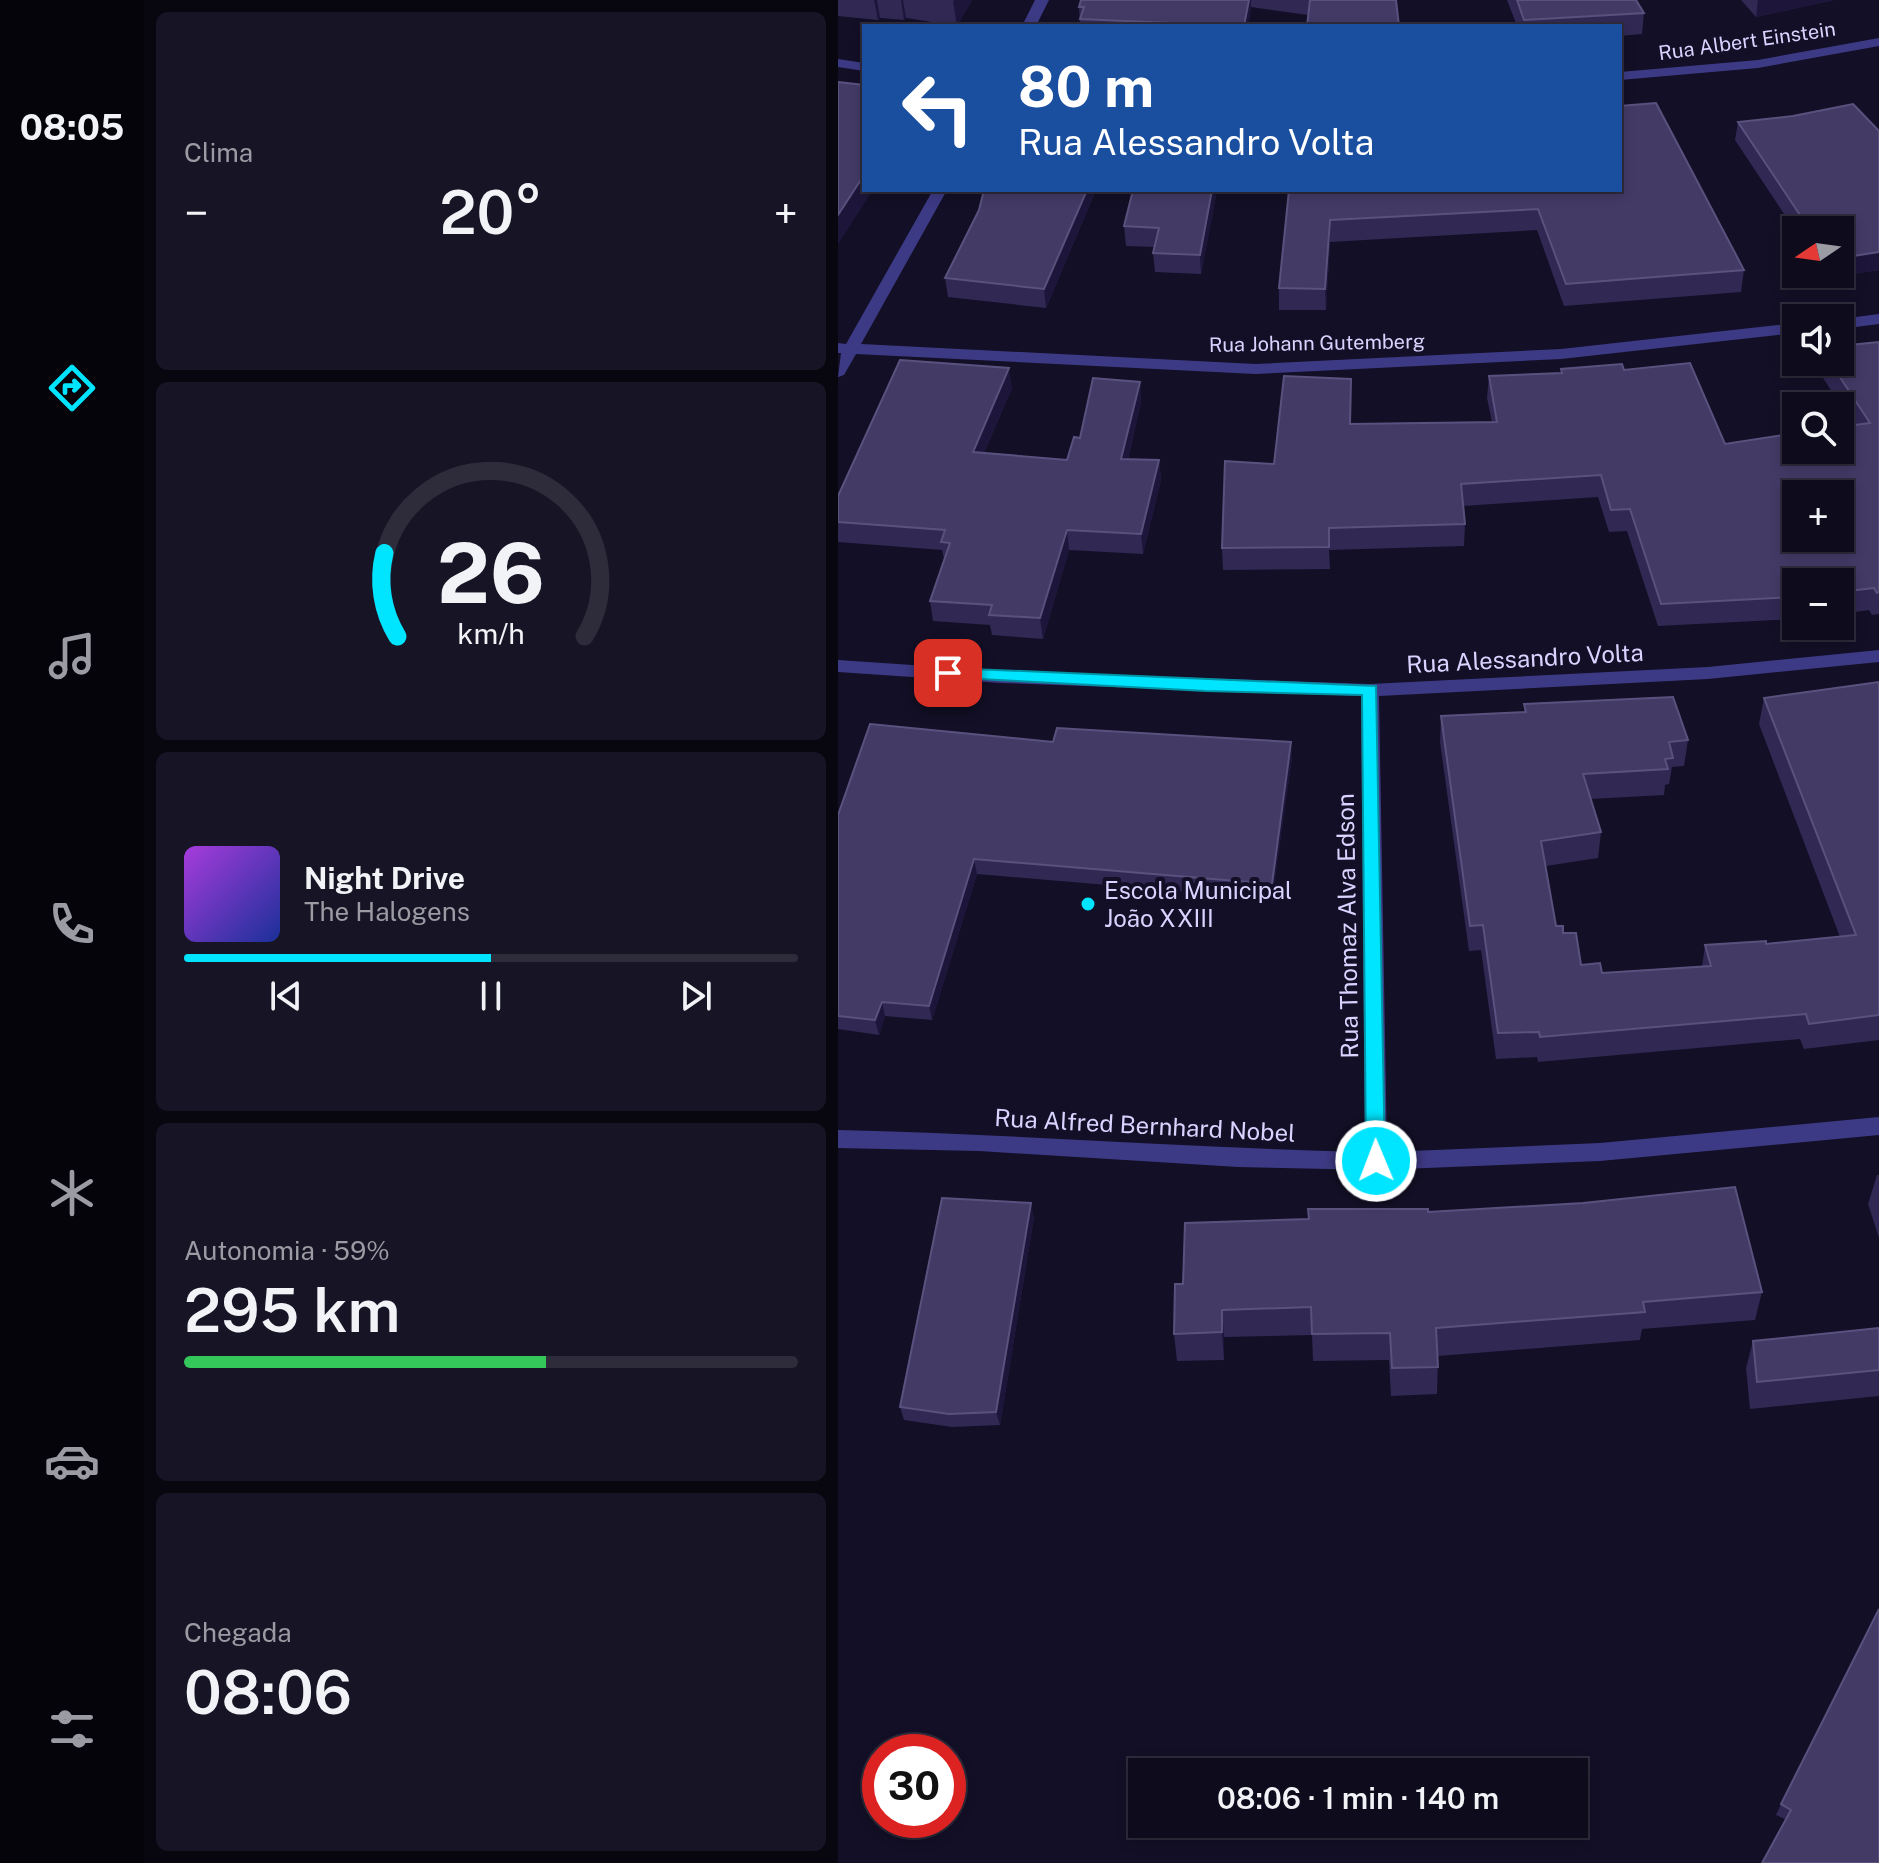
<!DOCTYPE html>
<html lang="pt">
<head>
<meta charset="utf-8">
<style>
  body { margin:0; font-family:"Public Sans",sans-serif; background:#171425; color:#f1f3f6; height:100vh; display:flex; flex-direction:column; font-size:30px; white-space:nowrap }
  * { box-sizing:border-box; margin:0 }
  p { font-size:26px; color:#9b9ba3 }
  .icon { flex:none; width:44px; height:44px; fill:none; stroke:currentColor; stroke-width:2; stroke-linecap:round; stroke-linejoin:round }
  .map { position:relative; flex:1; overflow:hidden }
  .sheet { display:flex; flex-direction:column; gap:12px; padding:12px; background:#08060f; width:694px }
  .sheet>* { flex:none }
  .hud { position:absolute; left:24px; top:24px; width:760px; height:168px; border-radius:0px; box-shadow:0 4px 12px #0003,0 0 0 2px #2e2b3b; background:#1a4fa0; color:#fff; overflow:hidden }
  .needle { width:52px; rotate:257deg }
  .buttons { position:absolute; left:944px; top:216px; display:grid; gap:16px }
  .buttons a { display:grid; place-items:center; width:72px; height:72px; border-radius:0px; background:#0e0b1c; box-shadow:0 4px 12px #0003,0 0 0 2px #2e2b3b; font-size:40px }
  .speed { position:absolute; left:24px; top:1734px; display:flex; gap:16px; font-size:40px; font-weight:700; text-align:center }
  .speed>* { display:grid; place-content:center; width:104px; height:104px; border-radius:50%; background:#0e0b1c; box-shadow:0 4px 12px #0003,0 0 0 2px #2e2b3b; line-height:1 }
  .speed .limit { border:12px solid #d22; background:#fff; color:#111 }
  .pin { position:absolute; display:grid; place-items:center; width:68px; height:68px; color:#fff; margin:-34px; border-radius:16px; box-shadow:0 4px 12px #0006 }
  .me { position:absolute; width:88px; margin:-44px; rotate:359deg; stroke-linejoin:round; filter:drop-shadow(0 0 6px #0008) }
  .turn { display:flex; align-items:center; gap:28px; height:168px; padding:0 24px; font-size:36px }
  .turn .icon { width:104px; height:104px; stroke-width:2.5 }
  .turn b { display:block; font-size:56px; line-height:68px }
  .big { font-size:60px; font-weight:600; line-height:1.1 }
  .sheet .tile { flex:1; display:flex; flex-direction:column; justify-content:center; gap:12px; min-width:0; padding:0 28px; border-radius:12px; background:#171425 }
  .sheet .dial { align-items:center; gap:0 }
  .dial svg { height:208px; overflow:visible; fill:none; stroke:#2e2b3b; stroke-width:7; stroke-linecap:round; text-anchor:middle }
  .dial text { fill:#f1f3f6; stroke:none }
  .song { display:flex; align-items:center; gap:24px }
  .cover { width:96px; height:96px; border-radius:12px; background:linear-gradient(135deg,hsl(280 70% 55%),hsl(230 70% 35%)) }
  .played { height:8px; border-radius:4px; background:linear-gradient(90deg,#00e5ff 50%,#2e2b3b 50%) }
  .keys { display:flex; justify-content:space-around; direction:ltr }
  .heat { display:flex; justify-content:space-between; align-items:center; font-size:44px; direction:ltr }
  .charge { height:12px; border-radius:6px; background:linear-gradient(90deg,#34c759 59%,#2e2b3b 0) }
  .trip { position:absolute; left:290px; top:1758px; width:460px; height:80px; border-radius:0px; background:#0e0b1c; box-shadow:0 4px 12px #0003,0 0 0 2px #2e2b3b; font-weight:600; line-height:80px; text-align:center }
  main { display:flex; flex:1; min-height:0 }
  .dock { display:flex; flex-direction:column; width:144px; justify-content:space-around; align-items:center; background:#06040b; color:#9b9ba3 }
  .dock .icon { width:56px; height:56px }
  .dock .selected { color:#00e5ff }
  .dock b { font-size:36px; color:#f1f3f6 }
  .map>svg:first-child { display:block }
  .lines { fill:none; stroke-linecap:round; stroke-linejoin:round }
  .minor { fill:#3d3a85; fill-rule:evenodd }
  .wall { fill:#312854 }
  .shaded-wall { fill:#1d163a }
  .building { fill:#433a66; stroke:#5a527e; stroke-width:2; fill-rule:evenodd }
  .route { fill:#00e5ff; stroke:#0095a6; stroke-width:2 }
  .poi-dot { fill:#00e5ff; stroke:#130f26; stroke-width:3 }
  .labels { text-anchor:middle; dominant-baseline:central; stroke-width:8; stroke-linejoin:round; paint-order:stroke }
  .far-street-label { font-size:20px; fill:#d9d4ff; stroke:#130f26 }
  .street-label { font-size:24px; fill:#d9d4ff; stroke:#130f26 }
  .poi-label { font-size:24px; fill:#d9d4ff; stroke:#130f26; text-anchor:start }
</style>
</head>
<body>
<main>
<nav class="dock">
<b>08:05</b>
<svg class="icon selected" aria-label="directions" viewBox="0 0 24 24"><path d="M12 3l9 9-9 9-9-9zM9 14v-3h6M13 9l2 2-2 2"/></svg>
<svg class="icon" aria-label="music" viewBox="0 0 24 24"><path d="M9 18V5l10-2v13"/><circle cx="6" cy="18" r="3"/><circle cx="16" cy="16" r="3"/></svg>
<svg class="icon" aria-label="phone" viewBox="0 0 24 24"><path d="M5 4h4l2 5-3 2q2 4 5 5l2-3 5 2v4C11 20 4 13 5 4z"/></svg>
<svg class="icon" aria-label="climate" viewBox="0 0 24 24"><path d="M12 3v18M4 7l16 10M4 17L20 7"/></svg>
<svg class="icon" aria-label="car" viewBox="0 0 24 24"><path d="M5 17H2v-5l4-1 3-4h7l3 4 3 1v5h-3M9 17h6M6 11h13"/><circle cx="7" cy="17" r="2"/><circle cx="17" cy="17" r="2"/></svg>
<svg class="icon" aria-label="filters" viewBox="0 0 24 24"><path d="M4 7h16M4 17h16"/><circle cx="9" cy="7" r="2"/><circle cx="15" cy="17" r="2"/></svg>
</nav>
<section class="sheet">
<div class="tile"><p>Clima</p>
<div class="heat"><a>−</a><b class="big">20°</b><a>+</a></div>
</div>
<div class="tile dial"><svg viewBox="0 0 100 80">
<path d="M14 69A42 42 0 1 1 86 69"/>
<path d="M14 69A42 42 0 0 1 9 37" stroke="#00e5ff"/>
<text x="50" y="56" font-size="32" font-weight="700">26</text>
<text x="50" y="72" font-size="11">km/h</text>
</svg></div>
<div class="tile">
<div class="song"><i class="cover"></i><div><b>Night Drive</b><p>The Halogens</p></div></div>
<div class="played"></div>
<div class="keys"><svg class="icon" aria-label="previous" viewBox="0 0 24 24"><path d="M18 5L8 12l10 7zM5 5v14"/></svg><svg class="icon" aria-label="pause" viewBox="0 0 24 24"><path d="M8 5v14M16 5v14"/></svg><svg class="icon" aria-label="next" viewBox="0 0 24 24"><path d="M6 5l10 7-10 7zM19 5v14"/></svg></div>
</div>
<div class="tile"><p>Autonomia · 59%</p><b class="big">295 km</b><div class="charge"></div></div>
<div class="tile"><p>Chegada</p><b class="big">08:06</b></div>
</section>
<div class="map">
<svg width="1041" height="1863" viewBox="0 0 1041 1863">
  <rect width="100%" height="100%" fill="#130f26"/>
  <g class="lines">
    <g class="minor">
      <polygon points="197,0 211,0 198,26 184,26"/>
      <polygon points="1041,38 1041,46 920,68 782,80 782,72 920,60"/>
      <polygon points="0,59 26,63 26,71 0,67"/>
      <polygon points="95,190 109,190 23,344 417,364 723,349 958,323 958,333 723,359 417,374 18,354 6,375 0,377 3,353 0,353 0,343 8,344"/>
      <polygon points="1041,314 1041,324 1002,329 1002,319"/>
      <path d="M1041 650V662L870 679 541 696 549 1152 762 1143 1041 1117V1135L762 1161 538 1170 400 1167 141 1151 0 1148V1130C176 1134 351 1148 527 1152L523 696 163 683 0 672V660L163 671 532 684 870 667Z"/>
    </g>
  </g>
  <g class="wall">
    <polygon points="0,0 134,0 119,26 68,18 66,20 42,18 40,20 0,16"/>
    <polygon points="243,0 558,0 470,15 413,7 410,26 242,26 241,7"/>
    <polygon points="669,0 798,0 806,13 804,34 782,36 782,26 679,26"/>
    <polygon points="903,0 996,0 918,17"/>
    <polygon points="1015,104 1041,131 1041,270 988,278 986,274 1002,274 1002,230 958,230 958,232 897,140 900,122 955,116"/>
    <polygon points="146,190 258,190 208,308 110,297 107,278 141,210"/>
    <polygon points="295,190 379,190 363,274 317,272 315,253 316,247 288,246 286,226"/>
    <polygon points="451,190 782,190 906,270 903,292 726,306 699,230 492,242 488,310 441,310 441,288"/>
    <polygon points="1041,342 1041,614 1034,615 1031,610 1002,614 1002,582 958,582 958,619 820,626 789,531 771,532 760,497 625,506 627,524 626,546 491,550 492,569 385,570 384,548 436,464 512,424 654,422 649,398 651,376 723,373 723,369 786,370 887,444 1015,425 980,370 981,362 1002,362"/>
    <polygon points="302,382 303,402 290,459 321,460 323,480 305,554 231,550 205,639 154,635 152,625 95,621 92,601 106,559 104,550 0,542 0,496 174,388 146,453 229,460 242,438"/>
    <polygon points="1041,682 1041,1040 966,1049 962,1039 700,1062 699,1057 658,1059 643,950 631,951 602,742 603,716 686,712 686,704 850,740 846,766 834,767 831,784 827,785 826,795 753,799 763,832 760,858 708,866 718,926 725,933 743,965 764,973 864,967 867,945 928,944 1002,937 921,724 926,698"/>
    <polygon points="215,742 454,757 434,899 139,874 94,1020 47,1016 41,1035 0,1029 0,815"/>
    <polygon points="1039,1175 1041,1175 1041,1238 1030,1204"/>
    <polygon points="590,1212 924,1292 917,1320 804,1329 802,1340 600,1356 599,1394 553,1396 551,1360 475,1361 474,1335 386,1337 386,1360 339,1361 336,1334 345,1284 471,1219"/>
    <polygon points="196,1217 162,1425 114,1427 66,1420 62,1407"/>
    <polygon points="1041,1328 1041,1396 912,1409 908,1368 915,1341"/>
    <polygon points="943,1804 1041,1863 938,1815"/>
  </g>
  <g class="shaded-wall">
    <polygon points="36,0 39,0 42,18 40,20"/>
    <polygon points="63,0 65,0 68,18 66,20"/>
    <polygon points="116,0 134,0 119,26 115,2"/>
    <polygon points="411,0 413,0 413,7 410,26 406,26"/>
    <polygon points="920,0 996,0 918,17"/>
    <polygon points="26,175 26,190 35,190 0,244 0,215"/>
    <polygon points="249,190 258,190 208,308 206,289"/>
    <polygon points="374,190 379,190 363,274 362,255"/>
    <polygon points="492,220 492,242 488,310 487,289"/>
    <polygon points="1041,252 1041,270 988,278 989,274 1002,274 1002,258"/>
    <polygon points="171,368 174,388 138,473 135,452"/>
    <polygon points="302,382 303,402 285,479 283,459"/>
    <polygon points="321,460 323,480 305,554 303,534"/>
    <polygon points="229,530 231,550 205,639 202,618"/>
    <polygon points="453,742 454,757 434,899 434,884"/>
    <polygon points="136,859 139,874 94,1020 91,1006"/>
    <polygon points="44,1002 47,1016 41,1035 37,1020"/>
    <polygon points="193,1203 196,1217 162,1425 158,1412"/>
    <polygon points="384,1310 386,1337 386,1360 384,1332"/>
  </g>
  <g class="building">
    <polygon points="243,0 411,0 406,26 332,26 332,23 242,19 246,7 241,7"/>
    <polygon points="472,0 558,0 561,26 469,26"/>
    <polygon points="679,0 798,0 806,13 686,20"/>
    <polygon points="0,82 26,85 26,175 0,215"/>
    <polygon points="818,103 906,270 728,284 700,209 492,220 487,289 441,288 451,190 782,190 782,106"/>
    <polygon points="1015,104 1041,131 1041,252 1002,258 1002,230 972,230 900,122 955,116"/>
    <polygon points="146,190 249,190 206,289 107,278 141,210"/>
    <polygon points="295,190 374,190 362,255 315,253 321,228 286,226"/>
    <path d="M1041 342V592L1039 593 1036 588 1002 592V582H958V597L823 604 792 509 773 510 763 475 623 484 627 524 491 528V547L384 548 387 461 436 464 446 376 513 379 512 424 659 422 651 376 724 373 723 369 784 364 786 370 852 363 887 444 958 433V450H1002V427L1032 423 992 362H1002V346ZM958 494H1002V538H958Z"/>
    <polygon points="62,360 171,368 135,452 229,460 236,437 242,438 255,378 302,382 283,459 321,460 303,534 229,530 202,618 151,615 154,605 92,601 112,543 103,542 107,530 0,522 0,496"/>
    <polygon points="1041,682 1041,1015 971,1024 968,1014 702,1037 701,1032 660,1033 645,925 632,926 603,716 688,712 686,704 835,697 850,740 831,742 835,758 827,759 830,769 745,774 763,832 703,841 718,926 725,926 725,933 738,933 743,965 762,963 764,973 873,966 867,945 928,941 928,944 1018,935 926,698"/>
    <polygon points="32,724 215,742 219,728 453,742 434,884 136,859 91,1006 44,1002 37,1020 0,1016 0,815"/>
    <polygon points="897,1187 924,1292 805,1302 807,1312 598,1328 600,1367 554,1368 552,1333 474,1334 473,1307 384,1310 384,1332 336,1334 337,1284 345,1284 347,1223 471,1219 470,1209 590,1209 590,1212 745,1203"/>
    <polygon points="104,1198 193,1203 158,1412 111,1414 62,1407"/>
    <polygon points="1041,1328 1041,1370 919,1382 915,1341"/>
    <polygon points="1041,1609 1041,1863 924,1863 953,1810 943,1804"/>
  </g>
  <polygon class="route" points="110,668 538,686 547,1161 545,1167 531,1167 528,1161 524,695 368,691 104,677 101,673 104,669"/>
  <circle class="poi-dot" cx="250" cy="904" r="8"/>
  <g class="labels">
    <g class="far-street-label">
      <text transform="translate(909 41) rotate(-8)">Rua Albert Einstein</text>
      <text transform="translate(479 343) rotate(-1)">Rua Johann Gutemberg</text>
    </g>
    <g class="street-label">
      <text transform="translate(687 658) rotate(-3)">Rua Alessandro Volta</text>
      <text transform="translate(509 926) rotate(-91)">Rua Thomaz Alva Edson</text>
      <text transform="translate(307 1125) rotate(3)">Rua Alfred Bernhard Nobel</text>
    </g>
    <g class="poi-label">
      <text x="266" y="890">Escola Municipal<tspan x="266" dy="28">João XXIII</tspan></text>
    </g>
  </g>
</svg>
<div class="buttons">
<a><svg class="needle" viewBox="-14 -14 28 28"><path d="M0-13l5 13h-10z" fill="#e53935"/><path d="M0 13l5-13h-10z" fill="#9b9ba3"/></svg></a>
<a><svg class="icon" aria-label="sound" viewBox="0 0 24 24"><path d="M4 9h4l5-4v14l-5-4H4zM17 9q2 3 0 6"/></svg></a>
<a><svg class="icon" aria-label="search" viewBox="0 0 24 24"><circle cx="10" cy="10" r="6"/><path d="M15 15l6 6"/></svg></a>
<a>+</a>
<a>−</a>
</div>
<div class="speed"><div class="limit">30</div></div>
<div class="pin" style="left:110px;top:673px;background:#d93025"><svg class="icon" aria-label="arrive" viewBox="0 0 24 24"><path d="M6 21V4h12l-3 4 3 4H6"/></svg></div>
<svg class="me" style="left:538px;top:1161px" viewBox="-20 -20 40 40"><circle r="17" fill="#00e5ff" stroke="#fff" stroke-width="3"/><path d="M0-11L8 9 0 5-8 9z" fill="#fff"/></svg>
<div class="trip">08:06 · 1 min · 140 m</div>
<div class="hud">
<div class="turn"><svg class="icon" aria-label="left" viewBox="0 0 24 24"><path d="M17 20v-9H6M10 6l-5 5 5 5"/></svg><div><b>80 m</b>Rua Alessandro Volta</div></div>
</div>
</div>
</main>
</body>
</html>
